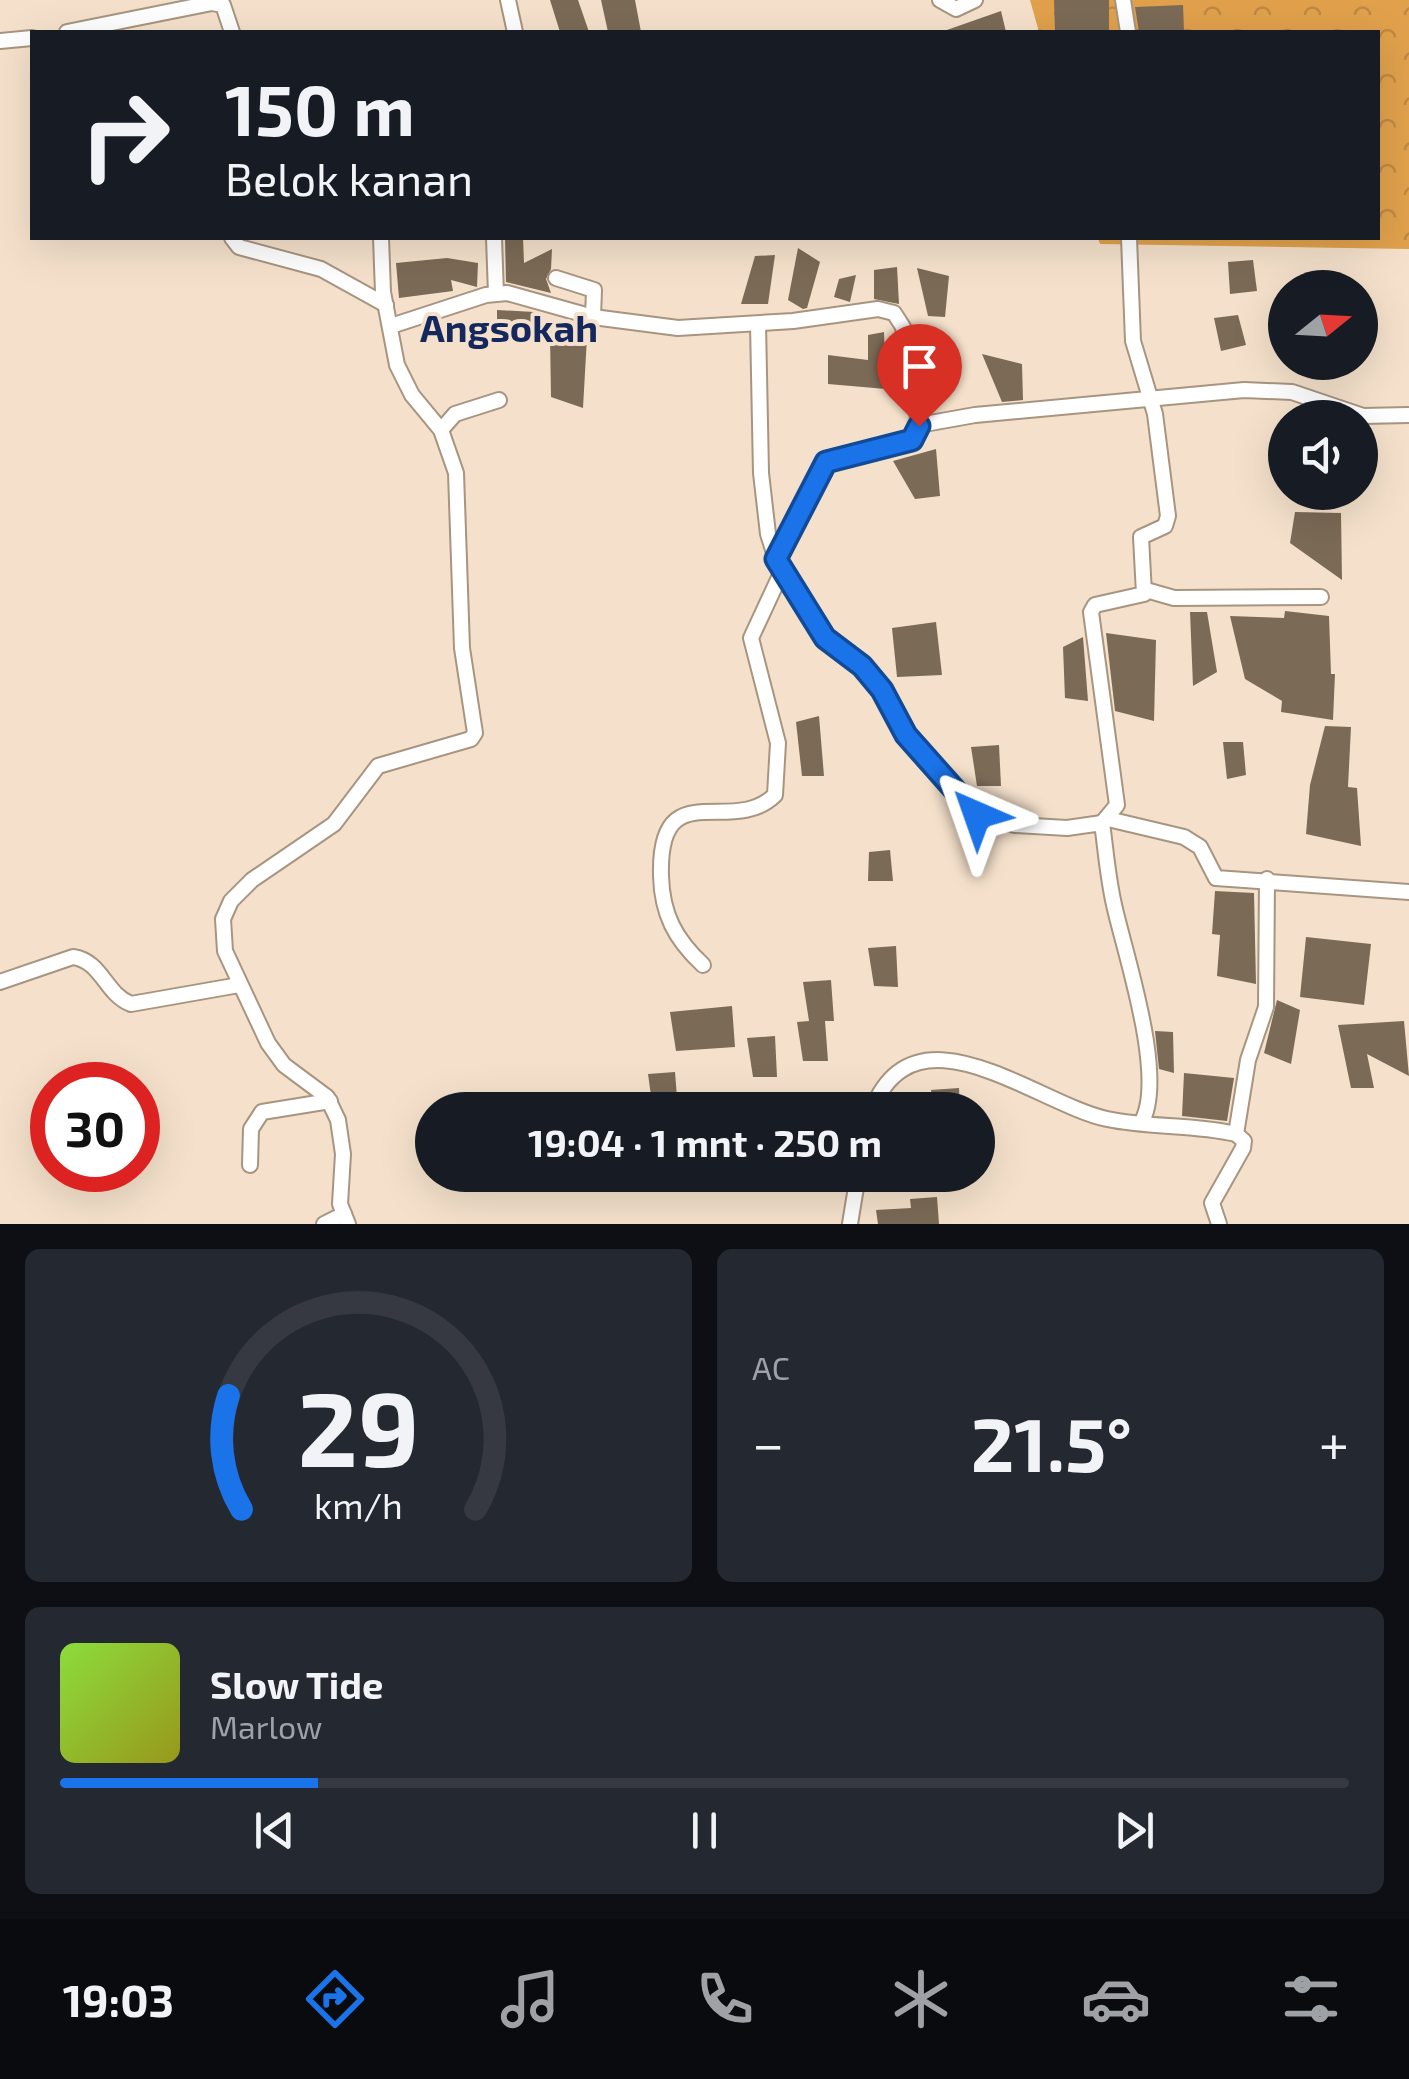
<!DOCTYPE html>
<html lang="id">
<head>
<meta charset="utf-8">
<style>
  body { margin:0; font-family:"Exo 2",sans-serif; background:#242831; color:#f1f3f6; height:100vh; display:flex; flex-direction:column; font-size:38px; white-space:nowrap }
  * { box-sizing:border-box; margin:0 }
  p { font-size:32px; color:#9ea1a6 }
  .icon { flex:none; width:55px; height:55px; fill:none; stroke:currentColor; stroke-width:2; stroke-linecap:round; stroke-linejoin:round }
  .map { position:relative; height:1224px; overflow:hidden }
  .sheet { display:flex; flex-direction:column; gap:25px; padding:25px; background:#0d0f14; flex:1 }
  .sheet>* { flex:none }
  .top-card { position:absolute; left:30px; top:30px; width:1350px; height:210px; border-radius:0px; box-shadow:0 10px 40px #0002; background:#171b24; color:#f1f3f6; overflow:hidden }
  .needle { width:65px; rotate:72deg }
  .controls { position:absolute; left:1268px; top:270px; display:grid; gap:20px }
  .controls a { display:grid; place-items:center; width:110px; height:110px; border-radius:50%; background:#171b24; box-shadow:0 10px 40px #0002; font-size:50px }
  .speed { position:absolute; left:30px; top:1062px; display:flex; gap:20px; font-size:50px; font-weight:700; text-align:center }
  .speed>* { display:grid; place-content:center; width:130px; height:130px; border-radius:50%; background:#171b24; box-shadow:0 10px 40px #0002; line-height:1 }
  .speed .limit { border:15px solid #d22; background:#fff; color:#111 }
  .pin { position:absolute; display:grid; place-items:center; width:85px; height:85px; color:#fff; margin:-102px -42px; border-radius:50% 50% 50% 0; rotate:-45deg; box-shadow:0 0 10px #0007 }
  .pin .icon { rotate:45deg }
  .me { position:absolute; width:110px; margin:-55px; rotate:317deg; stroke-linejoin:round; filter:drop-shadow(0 0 8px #0008) }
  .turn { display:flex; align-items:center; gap:35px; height:210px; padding:0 30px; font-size:45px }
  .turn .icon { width:130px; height:130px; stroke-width:2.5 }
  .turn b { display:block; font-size:70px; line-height:85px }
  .big { font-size:75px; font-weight:700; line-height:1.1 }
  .sheet .card { flex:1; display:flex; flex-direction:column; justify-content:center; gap:15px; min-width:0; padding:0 35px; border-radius:15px; background:#242831 }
  .sheet .dial { align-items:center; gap:0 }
  .dial svg { height:260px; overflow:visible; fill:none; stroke:#363941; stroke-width:7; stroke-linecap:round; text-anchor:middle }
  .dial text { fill:#f1f3f6; stroke:none }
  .song { display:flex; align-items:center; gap:30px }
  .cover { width:120px; height:120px; border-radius:15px; background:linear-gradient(135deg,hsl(90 70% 55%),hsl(60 70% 35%)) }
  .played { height:10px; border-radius:5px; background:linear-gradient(90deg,#1a73e8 20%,#363941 20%) }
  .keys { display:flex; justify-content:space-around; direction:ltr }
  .heat { display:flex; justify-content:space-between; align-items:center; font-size:55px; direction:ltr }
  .sheet .tiles { flex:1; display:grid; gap:25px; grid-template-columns:1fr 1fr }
  .card:last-child { grid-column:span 2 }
  .trip { position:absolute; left:415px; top:1092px; width:580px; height:100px; border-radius:50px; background:#171b24; box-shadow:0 10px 40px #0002; font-weight:700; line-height:100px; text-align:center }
  .menu { display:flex; height:160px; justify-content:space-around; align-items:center; background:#090b0e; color:#9ea1a6 }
  .menu .icon { width:70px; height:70px }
  .menu .current { color:#1a73e8 }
  .menu b { font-size:45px; color:#f1f3f6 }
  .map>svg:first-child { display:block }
  .forest { fill:url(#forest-crowns) }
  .building { fill:#7b6a56 }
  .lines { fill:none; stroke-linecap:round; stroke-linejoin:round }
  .minor-casing { stroke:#a79580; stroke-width:18 }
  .minor { stroke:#fff; stroke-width:14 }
  .route-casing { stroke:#114b97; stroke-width:25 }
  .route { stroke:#1a73e8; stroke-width:18 }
  .labels { text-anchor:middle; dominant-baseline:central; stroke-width:8; stroke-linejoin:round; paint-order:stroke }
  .quarter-label { font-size:38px; font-weight:bold; fill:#14285e; stroke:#f5e1cb }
</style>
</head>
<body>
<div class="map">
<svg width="1409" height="1224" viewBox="0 0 1409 1224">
  <defs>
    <pattern id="forest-crowns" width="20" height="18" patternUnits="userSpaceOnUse" patternTransform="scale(2.5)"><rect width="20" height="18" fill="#e1a14c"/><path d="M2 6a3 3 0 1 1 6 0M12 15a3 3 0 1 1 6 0" fill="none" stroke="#c08941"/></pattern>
  </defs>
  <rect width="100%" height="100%" fill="#f5e1cb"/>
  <polygon class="forest" points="1030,0 1409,0 1409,249 1100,244 1098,238 1378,238 1378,32 1039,32"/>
  <g class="building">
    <polygon points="550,0 578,0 589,32 560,32"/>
    <polygon points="601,0 635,0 641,32 608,32"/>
    <polygon points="1054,0 1109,0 1109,32 1055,32"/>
    <polygon points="1183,5 1184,32 1139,32 1135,7"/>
    <polygon points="1001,11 1006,32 944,32 944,31"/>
    <polygon points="505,238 523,238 524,263 552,249 551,269 546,279 551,293 506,282"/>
    <polygon points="798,248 820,262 807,308 803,309 788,300"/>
    <polygon points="775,255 768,304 741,304 755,256"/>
    <polygon points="447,258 478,263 477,287 451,280 453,291 399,298 396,263"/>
    <polygon points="1253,260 1257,291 1230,294 1228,262"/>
    <polygon points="897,267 899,304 874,299 874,270"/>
    <polygon points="917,268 949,276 945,317 928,316"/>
    <polygon points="856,275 850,302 834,297 839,279"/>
    <polygon points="497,310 534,312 535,327 587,337 583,408 551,397 550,336 497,339"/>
    <polygon points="1238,315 1246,345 1221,351 1214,318"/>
    <polygon points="884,332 886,389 828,384 828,355 868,360 868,335"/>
    <polygon points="920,337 955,353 940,385 921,373"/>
    <polygon points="982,354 1022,364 1023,400 1002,402"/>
    <polygon points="936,449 940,496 915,499 893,461"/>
    <polygon points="1295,512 1341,513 1342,580 1290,543"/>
    <polygon points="1285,611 1329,616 1331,674 1335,674 1333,720 1281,712 1282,701 1245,679 1230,616 1284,618"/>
    <polygon points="1190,612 1207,612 1217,672 1193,686"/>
    <polygon points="936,622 942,675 897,677 892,628"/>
    <polygon points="1106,633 1156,640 1154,721 1115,711"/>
    <polygon points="1083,637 1088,701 1065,698 1063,647"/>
    <polygon points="819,716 824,776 802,776 796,722"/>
    <polygon points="1325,726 1351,727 1348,787 1357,788 1361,846 1306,834 1310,785"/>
    <polygon points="1223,742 1243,742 1246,775 1227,779"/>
    <polygon points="999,745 1001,786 977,786 971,747"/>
    <polygon points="890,850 893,881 868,881 869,852"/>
    <polygon points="1215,891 1254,893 1256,984 1217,976 1220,935 1212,934"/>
    <polygon points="1306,937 1371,944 1364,1005 1300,997"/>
    <polygon points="896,946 898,987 874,986 868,948"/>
    <polygon points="831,980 834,1021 825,1021 828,1061 803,1061 797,1022 809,1021 803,982"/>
    <polygon points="1277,1000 1300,1010 1291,1064 1264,1053"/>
    <polygon points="732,1006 735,1047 676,1051 670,1012"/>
    <polygon points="1404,1021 1409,1076 1367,1054 1374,1088 1351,1088 1338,1025"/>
    <polygon points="1155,1031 1173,1032 1174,1073 1159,1069"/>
    <polygon points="775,1036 777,1077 753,1077 747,1038"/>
    <polygon points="675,1072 678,1110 653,1110 648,1074"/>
    <polygon points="1184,1073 1234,1078 1227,1121 1182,1116"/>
    <polygon points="959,1088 960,1110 934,1110 931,1090"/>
    <polygon points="937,1197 939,1224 878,1224 876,1210 911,1208 910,1199"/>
  </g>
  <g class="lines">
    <defs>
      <g id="minor">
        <polyline points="508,0 515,32"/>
        <polyline points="940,0 956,9 975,0"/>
        <polyline points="1123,0 1128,32"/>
        <polyline points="67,32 212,3 223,5 232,32"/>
        <polyline points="0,41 32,38"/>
        <polyline points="232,238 239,247 321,269 386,305"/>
        <polyline points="494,238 496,294"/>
        <polyline points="556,278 594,290 593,317"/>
        <path d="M758 324 761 473 768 534 776 559 813 622 882 690 906 735 977 815 1015 825 1067 828 1102 823C1106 852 1108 881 1115 909 1126 957 1167 1080 1141 1123"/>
        <polyline points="391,326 486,295 507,293 593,317 678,328 793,321 878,309 894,313 903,327 919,425 975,415 1244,390 1292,392 1363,416 1409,415"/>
        <polyline points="441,430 455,414 499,400"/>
        <polyline points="776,559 826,463 905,443 912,440 919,425"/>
        <polyline points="1146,590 1174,598 1321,597"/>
        <polyline points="1108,819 1184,837 1200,847 1216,878 1409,892"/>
        <polyline points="1102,823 1117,805 1091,612 1095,605 1144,594 1141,537 1165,526 1168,516 1155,414 1133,341 1129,238"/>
        <path d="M703 965C675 939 662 914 661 876 658 771 731 838 775 795L778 743 751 638 783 569"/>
        <path d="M0 982 73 957C102 961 105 994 131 1004L239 985"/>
        <path d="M872 1110C915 1000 1037 1104 1107 1119 1149 1128 1194 1124 1236 1134L1244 1141 1243 1148 1212 1203 1219 1224"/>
        <polyline points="1236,1134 1248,1060 1266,1007 1267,879"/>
        <polyline points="250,1165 251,1129 262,1112 330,1101"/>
        <polyline points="324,1224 344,1214"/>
        <polyline points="348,1224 340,1204 343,1154 338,1120 327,1097 284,1065 268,1043 225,951 223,919 231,901 252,880 334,824 378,766 471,739 475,733 462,648 456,473 441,430 412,395 397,365 383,292 381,238"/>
        <polyline points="850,1224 858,1175"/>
      </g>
    </defs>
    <use href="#minor" class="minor-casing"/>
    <use href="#minor" class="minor"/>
  </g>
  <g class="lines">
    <defs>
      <polyline id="route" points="919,426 912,440 826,462 776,559 825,638 862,666 882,690 906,735 977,815"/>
    </defs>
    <use href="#route" class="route-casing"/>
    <use href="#route" class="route"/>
  </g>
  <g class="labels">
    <g class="quarter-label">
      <text x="509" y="327">Angsokah</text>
    </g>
  </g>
</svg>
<div class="controls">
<a><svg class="needle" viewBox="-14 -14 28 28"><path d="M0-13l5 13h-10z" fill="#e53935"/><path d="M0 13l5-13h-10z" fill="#9ea1a6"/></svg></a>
<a><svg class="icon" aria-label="sound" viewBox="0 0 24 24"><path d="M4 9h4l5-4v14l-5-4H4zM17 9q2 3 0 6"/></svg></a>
</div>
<div class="speed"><div class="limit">30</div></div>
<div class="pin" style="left:919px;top:426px;background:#d93025"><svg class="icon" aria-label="arrive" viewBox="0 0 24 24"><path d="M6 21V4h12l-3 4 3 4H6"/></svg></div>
<svg class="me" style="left:977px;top:815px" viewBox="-20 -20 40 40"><path d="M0-17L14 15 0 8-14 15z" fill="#1a73e8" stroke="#fff" stroke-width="4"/></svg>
<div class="trip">19:04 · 1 mnt · 250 m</div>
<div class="top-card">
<div class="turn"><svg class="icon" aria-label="right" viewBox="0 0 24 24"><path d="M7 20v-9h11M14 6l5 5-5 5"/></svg><div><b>150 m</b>Belok kanan</div></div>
</div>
</div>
<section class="sheet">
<div class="tiles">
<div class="card dial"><svg viewBox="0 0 100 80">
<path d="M14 69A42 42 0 1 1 86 69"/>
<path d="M14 69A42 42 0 0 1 10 34" stroke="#1a73e8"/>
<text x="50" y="56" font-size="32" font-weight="700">29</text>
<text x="50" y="72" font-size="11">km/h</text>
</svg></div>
<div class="card"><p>AC</p>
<div class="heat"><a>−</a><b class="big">21.5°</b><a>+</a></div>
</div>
<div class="card">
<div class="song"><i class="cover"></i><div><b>Slow Tide</b><p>Marlow</p></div></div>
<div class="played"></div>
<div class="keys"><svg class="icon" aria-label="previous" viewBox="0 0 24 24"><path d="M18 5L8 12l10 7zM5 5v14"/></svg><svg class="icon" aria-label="pause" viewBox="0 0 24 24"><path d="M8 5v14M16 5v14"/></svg><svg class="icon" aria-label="next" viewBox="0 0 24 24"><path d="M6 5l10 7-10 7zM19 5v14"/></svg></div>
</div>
</div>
</section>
<nav class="menu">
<b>19:03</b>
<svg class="icon current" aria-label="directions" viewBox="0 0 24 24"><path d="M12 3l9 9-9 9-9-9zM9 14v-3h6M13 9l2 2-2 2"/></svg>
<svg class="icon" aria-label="music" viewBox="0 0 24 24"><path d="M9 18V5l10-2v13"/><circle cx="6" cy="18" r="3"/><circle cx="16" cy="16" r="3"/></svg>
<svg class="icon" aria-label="phone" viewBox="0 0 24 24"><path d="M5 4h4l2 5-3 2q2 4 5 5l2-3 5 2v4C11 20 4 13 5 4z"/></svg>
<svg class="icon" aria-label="climate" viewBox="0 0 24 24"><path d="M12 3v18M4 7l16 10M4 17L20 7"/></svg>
<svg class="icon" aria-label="car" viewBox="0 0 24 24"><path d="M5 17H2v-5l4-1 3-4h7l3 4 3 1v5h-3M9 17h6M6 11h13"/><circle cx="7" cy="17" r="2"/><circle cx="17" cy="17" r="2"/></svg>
<svg class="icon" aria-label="filters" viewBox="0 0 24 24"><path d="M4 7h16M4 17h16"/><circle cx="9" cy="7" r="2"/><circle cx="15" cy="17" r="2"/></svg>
</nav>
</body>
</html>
